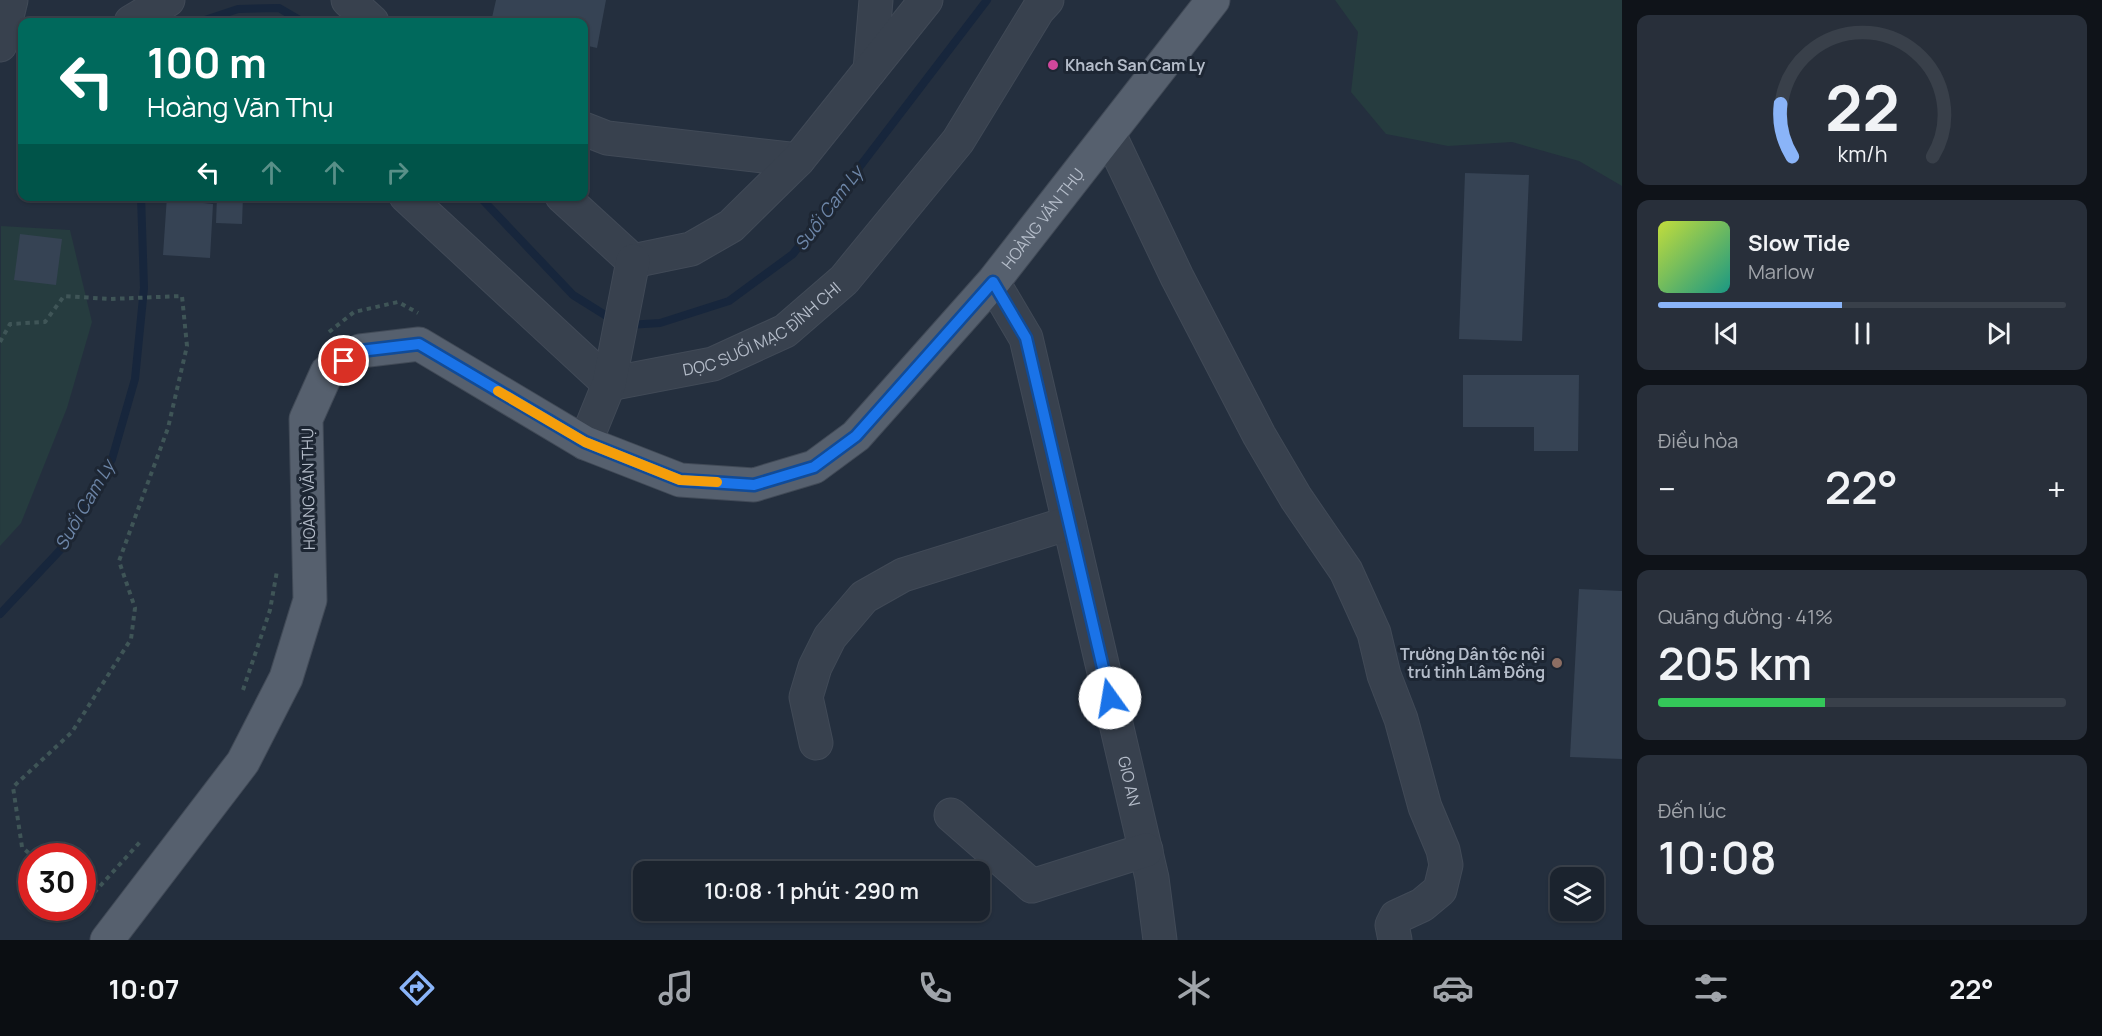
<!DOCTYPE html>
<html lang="vi">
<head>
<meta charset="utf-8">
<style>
  body { margin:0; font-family:Manrope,sans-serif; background:#282f3a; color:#f1f3f6; height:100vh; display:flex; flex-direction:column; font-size:22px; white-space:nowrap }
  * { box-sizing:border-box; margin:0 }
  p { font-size:20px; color:#a0a4aa }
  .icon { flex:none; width:33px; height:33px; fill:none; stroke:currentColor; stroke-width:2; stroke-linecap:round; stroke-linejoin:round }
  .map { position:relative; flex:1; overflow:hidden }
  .panel { display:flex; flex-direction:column; gap:15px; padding:15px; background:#0f1319; width:480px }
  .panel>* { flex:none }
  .top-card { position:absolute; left:18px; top:18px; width:570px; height:183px; border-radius:12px; box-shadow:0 2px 4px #0004,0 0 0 2px #39404a; background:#00695c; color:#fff; overflow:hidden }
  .tools { position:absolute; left:1550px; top:867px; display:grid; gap:12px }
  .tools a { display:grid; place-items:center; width:54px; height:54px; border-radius:12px; background:#1b232e; box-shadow:0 2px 4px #0004,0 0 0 2px #39404a; font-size:30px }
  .speed { position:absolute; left:18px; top:843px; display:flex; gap:12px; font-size:30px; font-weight:700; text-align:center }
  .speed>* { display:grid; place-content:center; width:78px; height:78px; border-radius:50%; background:#1b232e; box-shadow:0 2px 4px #0004,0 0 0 2px #39404a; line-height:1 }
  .speed .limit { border:9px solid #d22; background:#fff; color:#111 }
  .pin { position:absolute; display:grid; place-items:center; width:51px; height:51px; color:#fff; margin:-26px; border:3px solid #fff; border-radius:50%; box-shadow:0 2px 6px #0007 }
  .me { position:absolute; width:66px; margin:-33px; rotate:347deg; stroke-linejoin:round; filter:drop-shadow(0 0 4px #0008) }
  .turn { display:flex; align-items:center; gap:21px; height:126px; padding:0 30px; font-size:27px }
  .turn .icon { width:78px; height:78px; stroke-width:2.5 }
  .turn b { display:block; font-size:42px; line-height:51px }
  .lanes { display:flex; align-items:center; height:57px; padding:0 30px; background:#0003; justify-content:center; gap:30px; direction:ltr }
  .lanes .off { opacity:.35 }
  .big { font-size:45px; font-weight:600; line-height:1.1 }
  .panel .tile { flex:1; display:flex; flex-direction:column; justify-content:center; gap:9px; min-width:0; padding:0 21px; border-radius:12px; background:#282f3a }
  .panel .dial { align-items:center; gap:0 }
  .dial svg { height:156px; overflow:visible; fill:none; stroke:#39404a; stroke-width:7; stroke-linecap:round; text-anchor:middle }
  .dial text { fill:#f1f3f6; stroke:none }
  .song { display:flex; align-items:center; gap:18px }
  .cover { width:72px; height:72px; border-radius:9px; background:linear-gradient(135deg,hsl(70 70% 55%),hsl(170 70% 35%)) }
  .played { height:6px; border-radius:3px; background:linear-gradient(90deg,#8ab4f8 45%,#39404a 45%) }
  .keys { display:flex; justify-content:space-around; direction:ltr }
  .heat { display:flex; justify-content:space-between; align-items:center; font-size:33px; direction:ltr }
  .charge { height:9px; border-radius:4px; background:linear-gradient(90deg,#34c759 41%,#39404a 0) }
  .trip { position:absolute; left:633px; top:861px; width:357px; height:60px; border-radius:12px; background:#1b232e; box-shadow:0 2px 4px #0004,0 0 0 2px #39404a; font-weight:600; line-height:60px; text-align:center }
  .dock { display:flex; height:96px; justify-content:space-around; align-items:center; background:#0b0e12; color:#a0a4aa }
  .dock .icon { width:42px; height:42px }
  .dock .active { color:#8ab4f8 }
  .dock b { font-size:27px; color:#f1f3f6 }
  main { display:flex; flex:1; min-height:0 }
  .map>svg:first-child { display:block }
  .green { fill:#263c3f }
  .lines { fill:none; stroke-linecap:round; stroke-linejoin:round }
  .stream { stroke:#17263c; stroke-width:8 }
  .building { fill:#364354 }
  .minor-casing { stroke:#414a57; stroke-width:35 }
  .major-casing { stroke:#414a57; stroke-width:35 }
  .path { stroke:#3f5557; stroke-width:4; stroke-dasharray:4.5 4.5; stroke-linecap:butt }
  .minor { stroke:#38414e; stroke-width:33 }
  .major { stroke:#56606e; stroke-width:33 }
  .route-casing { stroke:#114b97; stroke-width:15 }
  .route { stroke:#1a73e8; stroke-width:10 }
  .slow { stroke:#f59e0b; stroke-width:10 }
  .hotel-dot { fill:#d1479c; stroke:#1d2633; stroke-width:2 }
  .education-dot { fill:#8d6e63; stroke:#1d2633; stroke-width:2 }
  .labels { text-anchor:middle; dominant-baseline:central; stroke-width:6; stroke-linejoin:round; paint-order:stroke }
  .poi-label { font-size:16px; font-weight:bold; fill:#b4bcc9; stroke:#1d2633; text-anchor:start }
  .street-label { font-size:16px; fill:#b4bcc9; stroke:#1d2633 }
  .water-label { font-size:18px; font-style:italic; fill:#6d86a8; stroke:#1d2633 }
</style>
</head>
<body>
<main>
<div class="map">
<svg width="1622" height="940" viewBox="0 0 1622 940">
  <rect width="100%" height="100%" fill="#242f3e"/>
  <g class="green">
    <polygon points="1335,0 1622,0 1622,186 1579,161 1512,142 1448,146 1386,134 1351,92 1358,32"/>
    <polygon points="1,226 70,230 92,322 67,408 21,523 0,546"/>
  </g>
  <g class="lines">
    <g class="stream">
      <polyline points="199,22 238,9 279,8 303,22"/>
      <polyline points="479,196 573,295 613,320"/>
      <polyline points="628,325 660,323 729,301 793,254 987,0"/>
      <polyline points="0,614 64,546 112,459 135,379 144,288 141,196"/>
    </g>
  </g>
  <g class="building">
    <polygon points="496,0 606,0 597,48 584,45 584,22 491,22"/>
    <polygon points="1465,173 1529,175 1522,341 1459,339"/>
    <polygon points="167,196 195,196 194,202 213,204 210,258 163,255"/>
    <polygon points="217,196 243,196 242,224 216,223"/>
    <polygon points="20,234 62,239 56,285 14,280"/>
    <polygon points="1463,375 1579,375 1578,451 1534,451 1534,427 1463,427"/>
    <polygon points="1579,589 1622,591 1622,759 1570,757"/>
  </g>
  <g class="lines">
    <defs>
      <g id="minor">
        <polyline points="348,0 372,22"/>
        <polyline points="131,22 168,0"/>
        <polyline points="0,45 11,0"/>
        <polyline points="870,70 876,0"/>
        <polyline points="584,129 607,138 798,160"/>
        <polyline points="1109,134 1177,277 1259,435 1296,498 1346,571 1374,633 1384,675 1401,719 1425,807 1443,850 1446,865 1440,890 1422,905 1396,917 1392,925 1395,940"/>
        <path id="s1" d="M406 196 609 384 713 364 785 331 844 280 958 141 1038 10 1047 0"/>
        <polyline points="562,196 633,261 691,249 731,226 798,160 926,0"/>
        <path id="s2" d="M993 282 1026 338 1152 878 1160 940"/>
        <polyline points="585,443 609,384 633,261"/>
        <polyline points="816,743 806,697 815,667 830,637 864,597 903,575 1069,523"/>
        <polyline points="951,815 1032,886 1146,850"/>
      </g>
      <g id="major">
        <path id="s3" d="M107 940 243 762 286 678 310 600 306 419 327 372 360 351 419 344 585 443 680 480 754 485 814 467 856 436 993 282 1213 0"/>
      </g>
    </defs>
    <use href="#minor" class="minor-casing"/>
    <use href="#major" class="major-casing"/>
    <g class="path">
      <polyline points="329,332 354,312 398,302 418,313"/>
      <polyline points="0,342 10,324 45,322 64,296 110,299 182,296 187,346 168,428 119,561 135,608 131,639 72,732 13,787 22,847 32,856"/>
      <polyline points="243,690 270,610 277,571"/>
      <polyline points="82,906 140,842"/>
    </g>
    <use href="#minor" class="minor"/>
    <use href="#major" class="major"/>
  </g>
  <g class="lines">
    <defs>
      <polyline id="route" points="344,361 360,351 419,344 585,442 680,480 754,485 814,467 856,436 993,282 1026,338 1110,698"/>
    </defs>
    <use href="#route" class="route-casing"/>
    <use href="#route" class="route"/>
    <polyline class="slow" points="498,391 585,442 680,480 717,482"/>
  </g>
  <circle class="hotel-dot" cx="1053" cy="65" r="6"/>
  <circle class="education-dot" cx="1557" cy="663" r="6"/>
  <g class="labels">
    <g class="poi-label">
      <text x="1065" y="65">Khach San Cam Ly</text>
      <text x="1545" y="654" text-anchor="end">Trường Dân tộc nội<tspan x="1545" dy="18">trú tỉnh Lâm Đồng</tspan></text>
    </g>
    <g class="street-label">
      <text stroke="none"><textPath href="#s3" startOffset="1502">HOÀNG VĂN THỤ</textPath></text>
      <text stroke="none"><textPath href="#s1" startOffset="442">DỌC SUỐI MẠC ĐĨNH CHI</textPath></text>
      <text transform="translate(308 489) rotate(-91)">HOÀNG VĂN THỤ</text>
      <text stroke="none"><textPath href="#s2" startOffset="520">GIO AN</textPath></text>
    </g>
    <g class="water-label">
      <text transform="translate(828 208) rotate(-53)">Suối Cam Ly</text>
      <text transform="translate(84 505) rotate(-60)">Suối Cam Ly</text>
    </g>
  </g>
</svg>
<div class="tools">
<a><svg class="icon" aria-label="layers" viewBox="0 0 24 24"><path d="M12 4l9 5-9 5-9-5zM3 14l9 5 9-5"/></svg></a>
</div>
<div class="speed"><div class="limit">30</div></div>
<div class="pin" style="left:344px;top:361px;background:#d93025"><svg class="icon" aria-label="arrive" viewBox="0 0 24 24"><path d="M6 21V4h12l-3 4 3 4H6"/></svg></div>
<svg class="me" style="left:1110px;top:698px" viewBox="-20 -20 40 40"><circle r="19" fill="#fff"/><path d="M0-13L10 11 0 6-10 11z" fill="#1a73e8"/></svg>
<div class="trip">10:08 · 1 phút · 290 m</div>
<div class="top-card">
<div class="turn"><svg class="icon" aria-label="left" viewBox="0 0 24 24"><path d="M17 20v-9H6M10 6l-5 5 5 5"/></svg><div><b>100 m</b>Hoàng Văn Thụ</div></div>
<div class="lanes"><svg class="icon" aria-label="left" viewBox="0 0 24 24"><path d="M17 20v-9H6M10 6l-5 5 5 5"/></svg><svg class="icon off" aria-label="ahead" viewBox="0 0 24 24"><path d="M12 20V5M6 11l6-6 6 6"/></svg><svg class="icon off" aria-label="ahead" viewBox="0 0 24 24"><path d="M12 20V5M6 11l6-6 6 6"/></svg><svg class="icon off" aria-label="right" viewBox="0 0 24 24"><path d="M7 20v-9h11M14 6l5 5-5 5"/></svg></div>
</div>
</div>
<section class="panel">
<div class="tile dial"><svg viewBox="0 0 100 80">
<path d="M14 69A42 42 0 1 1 86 69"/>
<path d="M14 69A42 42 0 0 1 8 42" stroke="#8ab4f8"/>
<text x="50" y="56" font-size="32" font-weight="700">22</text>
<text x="50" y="72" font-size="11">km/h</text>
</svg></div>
<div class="tile">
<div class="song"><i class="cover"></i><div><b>Slow Tide</b><p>Marlow</p></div></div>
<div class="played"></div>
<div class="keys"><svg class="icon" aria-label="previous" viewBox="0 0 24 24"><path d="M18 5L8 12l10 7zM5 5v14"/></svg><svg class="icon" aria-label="pause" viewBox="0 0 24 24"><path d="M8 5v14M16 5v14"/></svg><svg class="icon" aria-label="next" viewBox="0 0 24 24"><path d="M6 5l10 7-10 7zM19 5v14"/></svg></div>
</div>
<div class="tile"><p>Điều hòa</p>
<div class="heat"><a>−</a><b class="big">22°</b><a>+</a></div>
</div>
<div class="tile"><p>Quãng đường · 41%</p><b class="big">205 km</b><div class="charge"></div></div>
<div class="tile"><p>Đến lúc</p><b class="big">10:08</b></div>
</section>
</main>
<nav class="dock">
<b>10:07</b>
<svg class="icon active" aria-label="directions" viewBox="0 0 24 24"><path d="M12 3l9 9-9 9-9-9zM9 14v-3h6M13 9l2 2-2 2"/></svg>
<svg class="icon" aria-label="music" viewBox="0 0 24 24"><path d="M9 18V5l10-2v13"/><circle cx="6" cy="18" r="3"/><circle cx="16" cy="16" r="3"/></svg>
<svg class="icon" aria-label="phone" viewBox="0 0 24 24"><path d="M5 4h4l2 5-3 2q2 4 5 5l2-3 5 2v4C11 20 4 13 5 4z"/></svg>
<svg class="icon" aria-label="climate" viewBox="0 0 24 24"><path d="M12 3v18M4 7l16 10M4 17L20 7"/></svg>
<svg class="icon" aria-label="car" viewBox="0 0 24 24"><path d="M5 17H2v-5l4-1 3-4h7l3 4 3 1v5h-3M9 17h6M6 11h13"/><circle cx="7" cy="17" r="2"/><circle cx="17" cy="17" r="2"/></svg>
<svg class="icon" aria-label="filters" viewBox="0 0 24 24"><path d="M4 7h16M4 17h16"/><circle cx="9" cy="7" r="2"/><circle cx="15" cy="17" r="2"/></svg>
<b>22°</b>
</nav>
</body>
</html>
